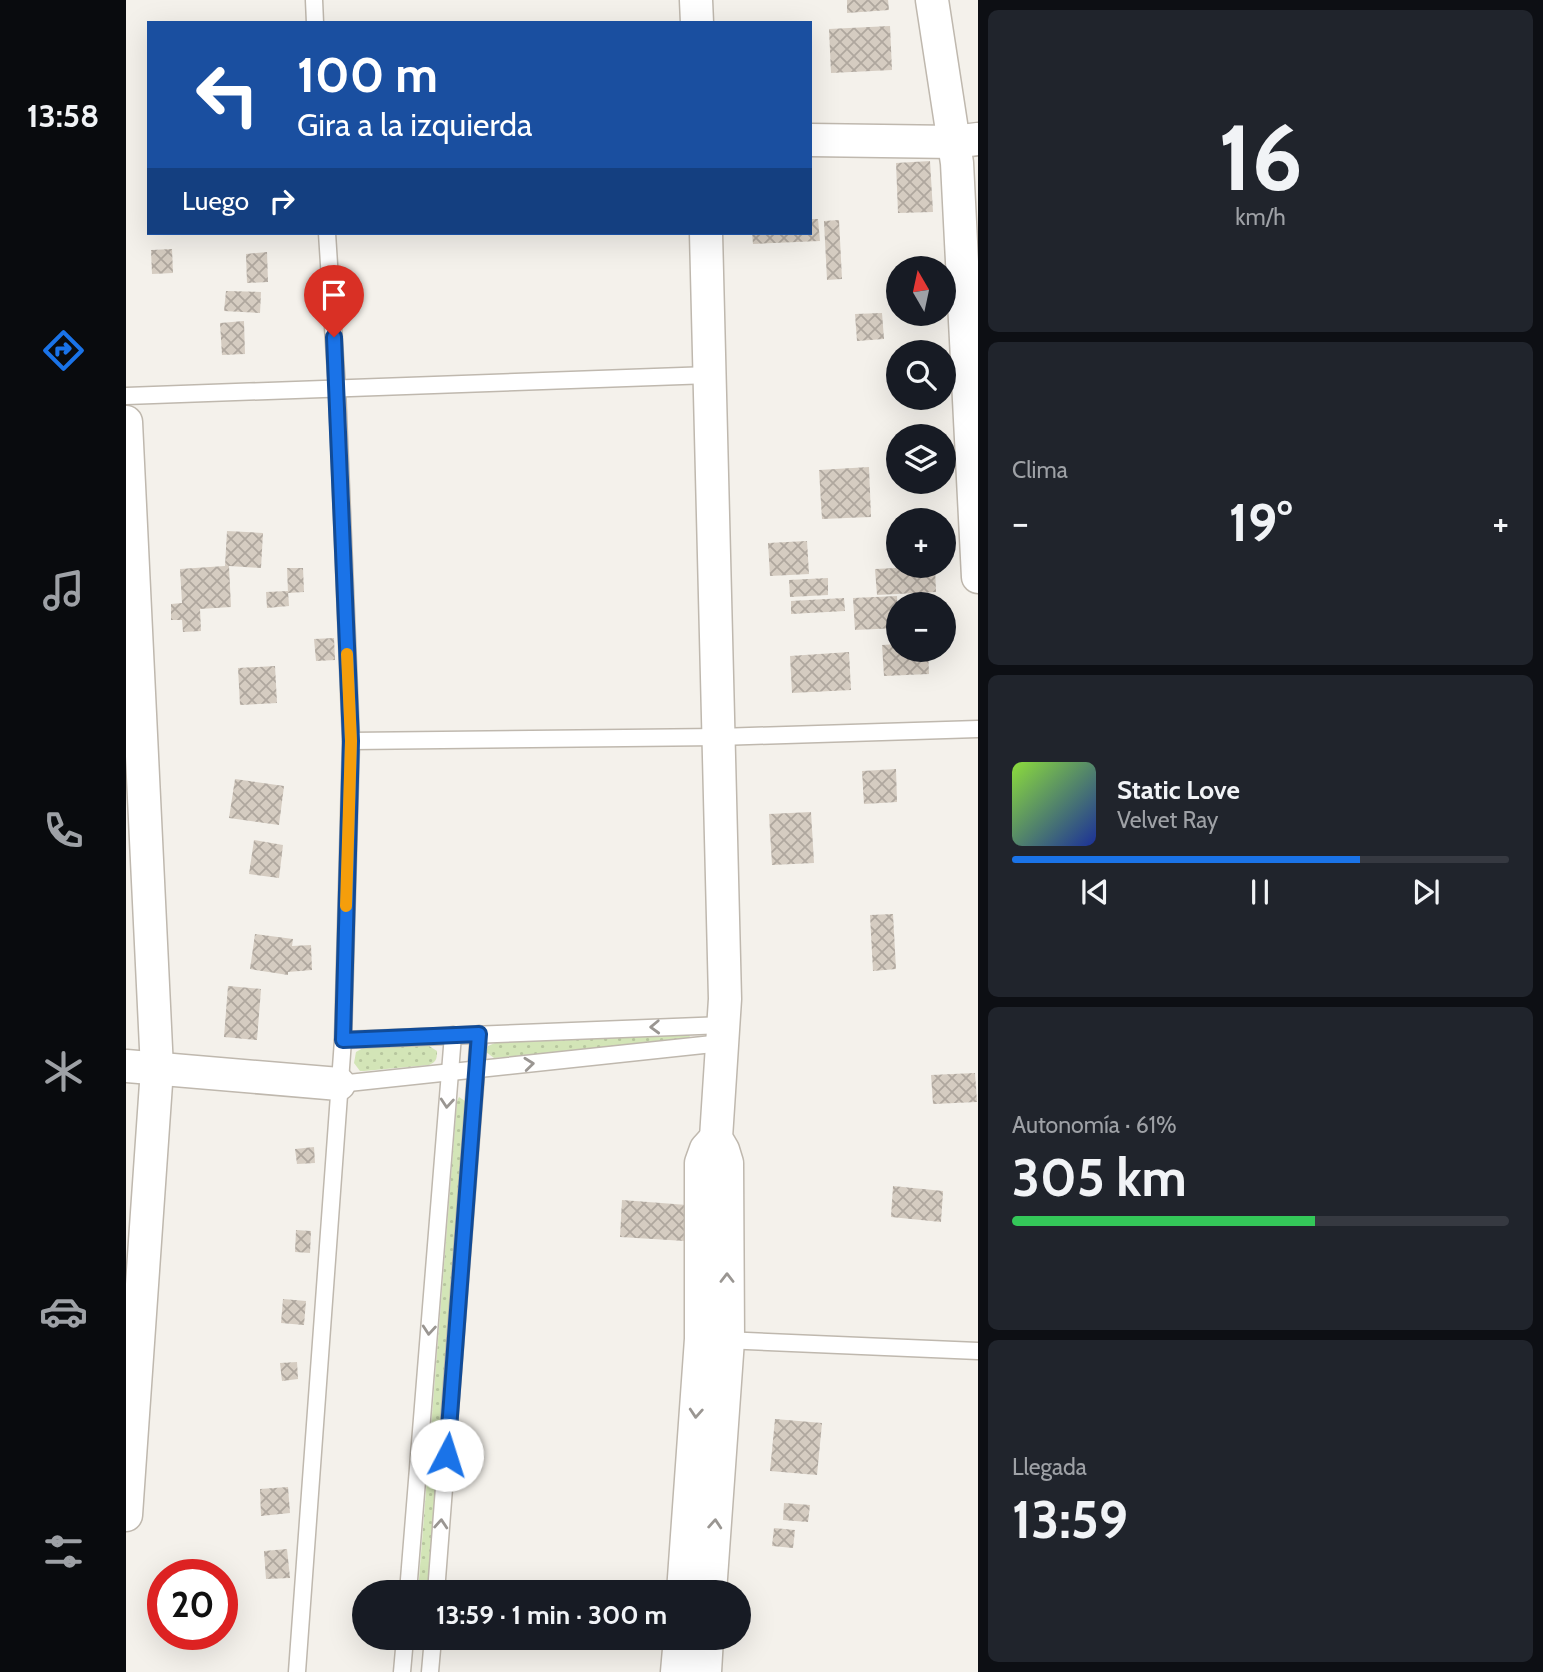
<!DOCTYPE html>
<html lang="es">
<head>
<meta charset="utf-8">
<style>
  body { margin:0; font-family:Cabin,sans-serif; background:#20242c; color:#f1f3f6; height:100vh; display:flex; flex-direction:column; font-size:26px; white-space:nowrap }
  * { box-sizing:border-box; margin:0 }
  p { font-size:23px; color:#9ea1a6 }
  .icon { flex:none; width:38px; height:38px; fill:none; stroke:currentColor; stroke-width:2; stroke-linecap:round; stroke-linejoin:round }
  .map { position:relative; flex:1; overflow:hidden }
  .sheet { display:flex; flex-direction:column; gap:10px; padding:10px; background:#0d0f14; width:565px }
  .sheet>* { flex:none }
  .guide { position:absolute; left:21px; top:21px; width:665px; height:214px; border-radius:0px; box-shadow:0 7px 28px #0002; background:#1a4fa0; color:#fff; overflow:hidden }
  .needle { width:46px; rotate:351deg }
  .tools { position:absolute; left:760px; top:256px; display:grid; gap:14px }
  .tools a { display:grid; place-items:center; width:70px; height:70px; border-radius:50%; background:#171b24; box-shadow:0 7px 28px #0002; font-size:35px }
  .speed { position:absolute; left:21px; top:1559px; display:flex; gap:14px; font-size:35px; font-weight:700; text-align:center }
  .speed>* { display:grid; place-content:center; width:91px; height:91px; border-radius:50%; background:#171b24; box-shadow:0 7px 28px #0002; line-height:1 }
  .speed .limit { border:10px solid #d22; background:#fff; color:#111 }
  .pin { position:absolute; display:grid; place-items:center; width:60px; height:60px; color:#fff; margin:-72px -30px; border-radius:50% 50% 50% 0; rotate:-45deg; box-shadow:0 0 7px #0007 }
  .pin .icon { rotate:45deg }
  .me { position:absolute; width:77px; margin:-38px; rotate:5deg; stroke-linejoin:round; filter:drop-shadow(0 0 5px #0008) }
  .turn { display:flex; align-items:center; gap:24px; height:147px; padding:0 35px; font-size:32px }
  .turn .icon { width:91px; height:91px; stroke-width:2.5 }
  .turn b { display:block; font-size:49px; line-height:60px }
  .then { display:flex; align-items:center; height:66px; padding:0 35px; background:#0003; gap:14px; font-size:26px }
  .big { font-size:52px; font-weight:800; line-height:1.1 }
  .sheet .tile { flex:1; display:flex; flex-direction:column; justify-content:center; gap:10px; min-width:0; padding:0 24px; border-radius:10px; background:#20242c }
  .sheet .dial { align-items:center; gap:0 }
  .dial b { font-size:91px; line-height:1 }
  .song { display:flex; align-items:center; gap:21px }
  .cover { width:84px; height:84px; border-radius:10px; background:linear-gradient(135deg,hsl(90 70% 55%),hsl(230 70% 35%)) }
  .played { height:7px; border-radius:4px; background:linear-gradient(90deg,#1a73e8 70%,#363941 70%) }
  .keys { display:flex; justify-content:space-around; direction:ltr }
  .heat { display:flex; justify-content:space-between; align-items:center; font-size:38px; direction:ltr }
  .charge { height:10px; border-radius:5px; background:linear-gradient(90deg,#34c759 61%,#363941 0) }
  .trip { position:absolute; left:226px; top:1580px; width:399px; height:70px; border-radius:35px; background:#171b24; box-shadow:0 7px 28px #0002; font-weight:800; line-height:70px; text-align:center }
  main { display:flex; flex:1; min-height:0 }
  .tab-bar { display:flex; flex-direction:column; width:126px; justify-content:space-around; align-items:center; background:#090b0e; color:#9ea1a6 }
  .tab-bar .icon { width:49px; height:49px }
  .tab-bar .current { color:#1a73e8 }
  .tab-bar b { font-size:32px; color:#f1f3f6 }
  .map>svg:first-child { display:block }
  .grass { fill:url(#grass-dots) }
  .building { fill:url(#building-cross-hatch) }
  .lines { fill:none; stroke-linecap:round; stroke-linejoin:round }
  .lane-casing { stroke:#bfb8ae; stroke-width:19 }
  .street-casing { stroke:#bfb8ae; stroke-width:35 }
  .lane { stroke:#fff; stroke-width:16 }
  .street { stroke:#fff; stroke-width:32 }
  .oneway { stroke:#9a9692 }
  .route-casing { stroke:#114b97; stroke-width:18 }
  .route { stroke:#1a73e8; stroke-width:12 }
  .slow { stroke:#f59e0b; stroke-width:12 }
</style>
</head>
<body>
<main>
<nav class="tab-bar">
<b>13:58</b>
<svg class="icon current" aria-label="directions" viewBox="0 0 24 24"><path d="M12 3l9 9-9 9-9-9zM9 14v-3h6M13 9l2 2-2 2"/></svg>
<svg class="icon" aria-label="music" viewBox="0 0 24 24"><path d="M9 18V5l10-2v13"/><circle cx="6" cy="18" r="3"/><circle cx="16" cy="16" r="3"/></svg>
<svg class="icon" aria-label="phone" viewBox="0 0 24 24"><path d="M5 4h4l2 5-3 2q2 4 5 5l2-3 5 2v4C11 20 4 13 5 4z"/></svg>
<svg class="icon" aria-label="climate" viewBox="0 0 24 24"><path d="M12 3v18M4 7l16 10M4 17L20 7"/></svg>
<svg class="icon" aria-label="car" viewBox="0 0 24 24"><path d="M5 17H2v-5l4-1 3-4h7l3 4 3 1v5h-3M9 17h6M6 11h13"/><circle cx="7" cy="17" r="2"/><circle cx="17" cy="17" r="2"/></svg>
<svg class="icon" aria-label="filters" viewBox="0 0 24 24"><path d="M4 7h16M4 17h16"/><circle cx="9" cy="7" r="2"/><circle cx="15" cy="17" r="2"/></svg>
</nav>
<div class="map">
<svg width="852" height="1672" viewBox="0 0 852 1672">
  <defs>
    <pattern id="grass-dots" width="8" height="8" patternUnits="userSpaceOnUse" patternTransform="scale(1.75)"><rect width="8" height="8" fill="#d3e5b7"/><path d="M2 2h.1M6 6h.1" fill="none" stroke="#b7c69e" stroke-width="1.8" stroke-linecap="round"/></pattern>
    <pattern id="building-cross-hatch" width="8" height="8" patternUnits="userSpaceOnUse" patternTransform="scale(1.75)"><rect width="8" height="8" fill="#d5ccc1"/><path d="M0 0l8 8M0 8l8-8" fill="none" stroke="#afa79e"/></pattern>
  </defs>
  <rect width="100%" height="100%" fill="#f4f1eb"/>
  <g class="grass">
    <polygon points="562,1033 564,1037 562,1039 368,1058 360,1052 362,1046 369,1043"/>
    <path d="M303 1046 311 1051C311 1059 310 1062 303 1065L238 1071H234L228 1063 230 1052 237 1048Z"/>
    <polygon points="333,1097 339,1101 302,1592 292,1592 331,1101"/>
  </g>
  <g class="building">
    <polygon points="721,0 762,0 763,10 721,13"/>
    <polygon points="764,26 766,70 705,73 703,29"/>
    <polygon points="804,161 807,212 772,213 770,163"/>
    <polygon points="684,219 692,219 694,241 627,244 626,233 684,233"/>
    <polygon points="713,220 716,279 701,280 698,221"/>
    <polygon points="46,249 47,273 26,274 25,250"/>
    <polygon points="141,252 142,282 121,283 120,254"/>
    <polygon points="100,291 135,292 134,313 98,311"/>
    <polygon points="756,313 758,339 731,341 729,314"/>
    <polygon points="118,321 119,354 96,355 94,323"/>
    <polygon points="743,467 745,517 696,519 693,470"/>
    <polygon points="101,531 137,533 135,568 103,566 105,607 74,609 75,631 57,632 56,620 45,620 45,604 56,603 54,569 99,566"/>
    <polygon points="681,541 683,574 644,576 642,543"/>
    <polygon points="809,566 810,592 751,595 749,569"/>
    <polygon points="161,568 177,568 178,592 162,593"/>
    <polygon points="702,578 702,595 664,597 663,580"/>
    <polygon points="162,591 163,606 141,608 140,592"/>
    <polygon points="771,596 772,628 729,630 727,598"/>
    <polygon points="718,598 719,611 665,614 665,601"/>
    <polygon points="208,638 209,660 190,661 188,639"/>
    <polygon points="772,644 772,649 802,649 803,674 758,676 756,645"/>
    <polygon points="723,652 725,690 666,693 664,656"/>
    <polygon points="149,666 151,703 114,705 112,668"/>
    <polygon points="770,769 771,802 738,804 736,771"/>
    <polygon points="109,779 158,786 153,825 103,818"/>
    <polygon points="685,812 688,863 646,865 643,814"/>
    <polygon points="128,840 157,845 153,878 123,874"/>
    <polygon points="767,914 770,969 747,971 744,915"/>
    <polygon points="129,934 167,939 166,946 185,945 186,970 162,972 162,975 124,969"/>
    <polygon points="102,986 135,989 131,1040 98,1037"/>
    <polygon points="849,1073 851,1102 807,1104 805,1075"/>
    <polygon points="188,1147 189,1163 171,1164 169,1149"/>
    <polygon points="767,1186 817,1191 815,1222 765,1217"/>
    <polygon points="496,1200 561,1205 559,1241 494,1237"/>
    <polygon points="170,1230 185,1231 184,1253 169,1252"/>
    <polygon points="157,1299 180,1301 178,1325 155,1323"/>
    <polygon points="171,1362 172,1379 156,1381 154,1363"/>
    <polygon points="649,1419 696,1423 691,1475 644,1471"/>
    <polygon points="162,1487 164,1513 135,1516 134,1489"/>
    <polygon points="658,1503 684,1505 682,1522 657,1520"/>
    <polygon points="648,1528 669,1530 667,1548 646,1546"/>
    <polygon points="161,1549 164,1578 140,1579 138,1551"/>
  </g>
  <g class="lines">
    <defs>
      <g id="lane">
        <polyline points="188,0 189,23"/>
        <polyline points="0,396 584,375"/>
        <polyline points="225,741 593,737 852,729"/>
        <polyline points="217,1040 598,1025"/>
        <polyline points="213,1084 596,1043"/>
        <polyline points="598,1340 852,1351"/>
        <polyline points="282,1592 327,1035"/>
        <polyline points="310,1592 353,1034"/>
        <polyline points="171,1672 217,1040 225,741 211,389 201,233"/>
        <polyline points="276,1672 279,1638"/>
        <polyline points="304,1672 307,1638"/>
      </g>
      <g id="street">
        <polyline points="570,0 571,23"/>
        <polyline points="806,0 831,163 852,577"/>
        <polyline points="684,140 828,142 852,139"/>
        <polyline points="580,233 599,999 590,1138 597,1150 601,1163 602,1340 584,1592"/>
        <polyline points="0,422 31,1069 0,1515"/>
        <polyline points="0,1066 213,1084"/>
        <polyline points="557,1592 575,1339 575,1163 580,1149 590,1138"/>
        <polyline points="551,1672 554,1638"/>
        <polyline points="579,1672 581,1638"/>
      </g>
    </defs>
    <use href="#lane" class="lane-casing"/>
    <use href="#street" class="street-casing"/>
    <use href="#lane" class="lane"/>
    <use href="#street" class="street"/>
  </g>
  <defs><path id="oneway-chevron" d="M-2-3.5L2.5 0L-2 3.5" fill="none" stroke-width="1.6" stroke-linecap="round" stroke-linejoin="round" transform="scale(1.75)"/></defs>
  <g class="oneway">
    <use href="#oneway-chevron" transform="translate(529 1027) rotate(178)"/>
    <use href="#oneway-chevron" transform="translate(403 1064) rotate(-6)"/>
    <use href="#oneway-chevron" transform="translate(321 1103) rotate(95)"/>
    <use href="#oneway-chevron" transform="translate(601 1278) rotate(-90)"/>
    <use href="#oneway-chevron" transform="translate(303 1330) rotate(95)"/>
    <use href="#oneway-chevron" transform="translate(570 1413) rotate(94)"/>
    <use href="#oneway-chevron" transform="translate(315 1524) rotate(-86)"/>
    <use href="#oneway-chevron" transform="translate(589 1524) rotate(-86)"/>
  </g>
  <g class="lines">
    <defs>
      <polyline id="route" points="208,337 225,741 217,1040 353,1034 321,1455"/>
    </defs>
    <use href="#route" class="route-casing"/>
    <use href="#route" class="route"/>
    <polyline class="slow" points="220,906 225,741 221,654"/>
  </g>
</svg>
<div class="tools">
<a><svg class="needle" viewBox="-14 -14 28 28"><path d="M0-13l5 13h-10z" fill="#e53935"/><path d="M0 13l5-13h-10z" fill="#9ea1a6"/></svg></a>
<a><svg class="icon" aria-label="search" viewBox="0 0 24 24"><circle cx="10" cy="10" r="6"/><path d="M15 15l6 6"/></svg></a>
<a><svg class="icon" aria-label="layers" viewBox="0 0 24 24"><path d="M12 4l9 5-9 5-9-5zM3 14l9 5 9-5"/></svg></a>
<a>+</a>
<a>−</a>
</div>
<div class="speed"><div class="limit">20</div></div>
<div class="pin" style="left:208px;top:337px;background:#d93025"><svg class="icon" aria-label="arrive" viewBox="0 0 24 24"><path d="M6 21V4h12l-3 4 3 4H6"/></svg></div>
<svg class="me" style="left:321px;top:1455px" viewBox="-20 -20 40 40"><circle r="19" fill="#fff"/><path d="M0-13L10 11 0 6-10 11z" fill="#1a73e8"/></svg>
<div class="trip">13:59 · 1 min · 300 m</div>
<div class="guide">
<div class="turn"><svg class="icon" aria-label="left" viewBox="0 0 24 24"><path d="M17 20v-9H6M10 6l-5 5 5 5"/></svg><div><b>100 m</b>Gira a la izquierda</div></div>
<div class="then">Luego<svg class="icon" aria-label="right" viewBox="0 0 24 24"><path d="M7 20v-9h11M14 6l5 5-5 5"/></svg></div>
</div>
</div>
<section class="sheet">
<div class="tile dial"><b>16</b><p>km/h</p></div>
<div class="tile"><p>Clima</p>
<div class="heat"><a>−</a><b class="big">19°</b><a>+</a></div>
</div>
<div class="tile">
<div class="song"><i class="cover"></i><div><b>Static Love</b><p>Velvet Ray</p></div></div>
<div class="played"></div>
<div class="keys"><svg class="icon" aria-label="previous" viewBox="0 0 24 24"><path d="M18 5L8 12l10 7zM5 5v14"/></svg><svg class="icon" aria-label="pause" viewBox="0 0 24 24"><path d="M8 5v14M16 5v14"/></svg><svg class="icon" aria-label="next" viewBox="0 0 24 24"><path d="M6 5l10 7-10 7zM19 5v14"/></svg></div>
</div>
<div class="tile"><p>Autonomía · 61%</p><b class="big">305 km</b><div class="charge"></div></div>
<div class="tile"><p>Llegada</p><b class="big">13:59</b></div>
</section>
</main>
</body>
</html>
